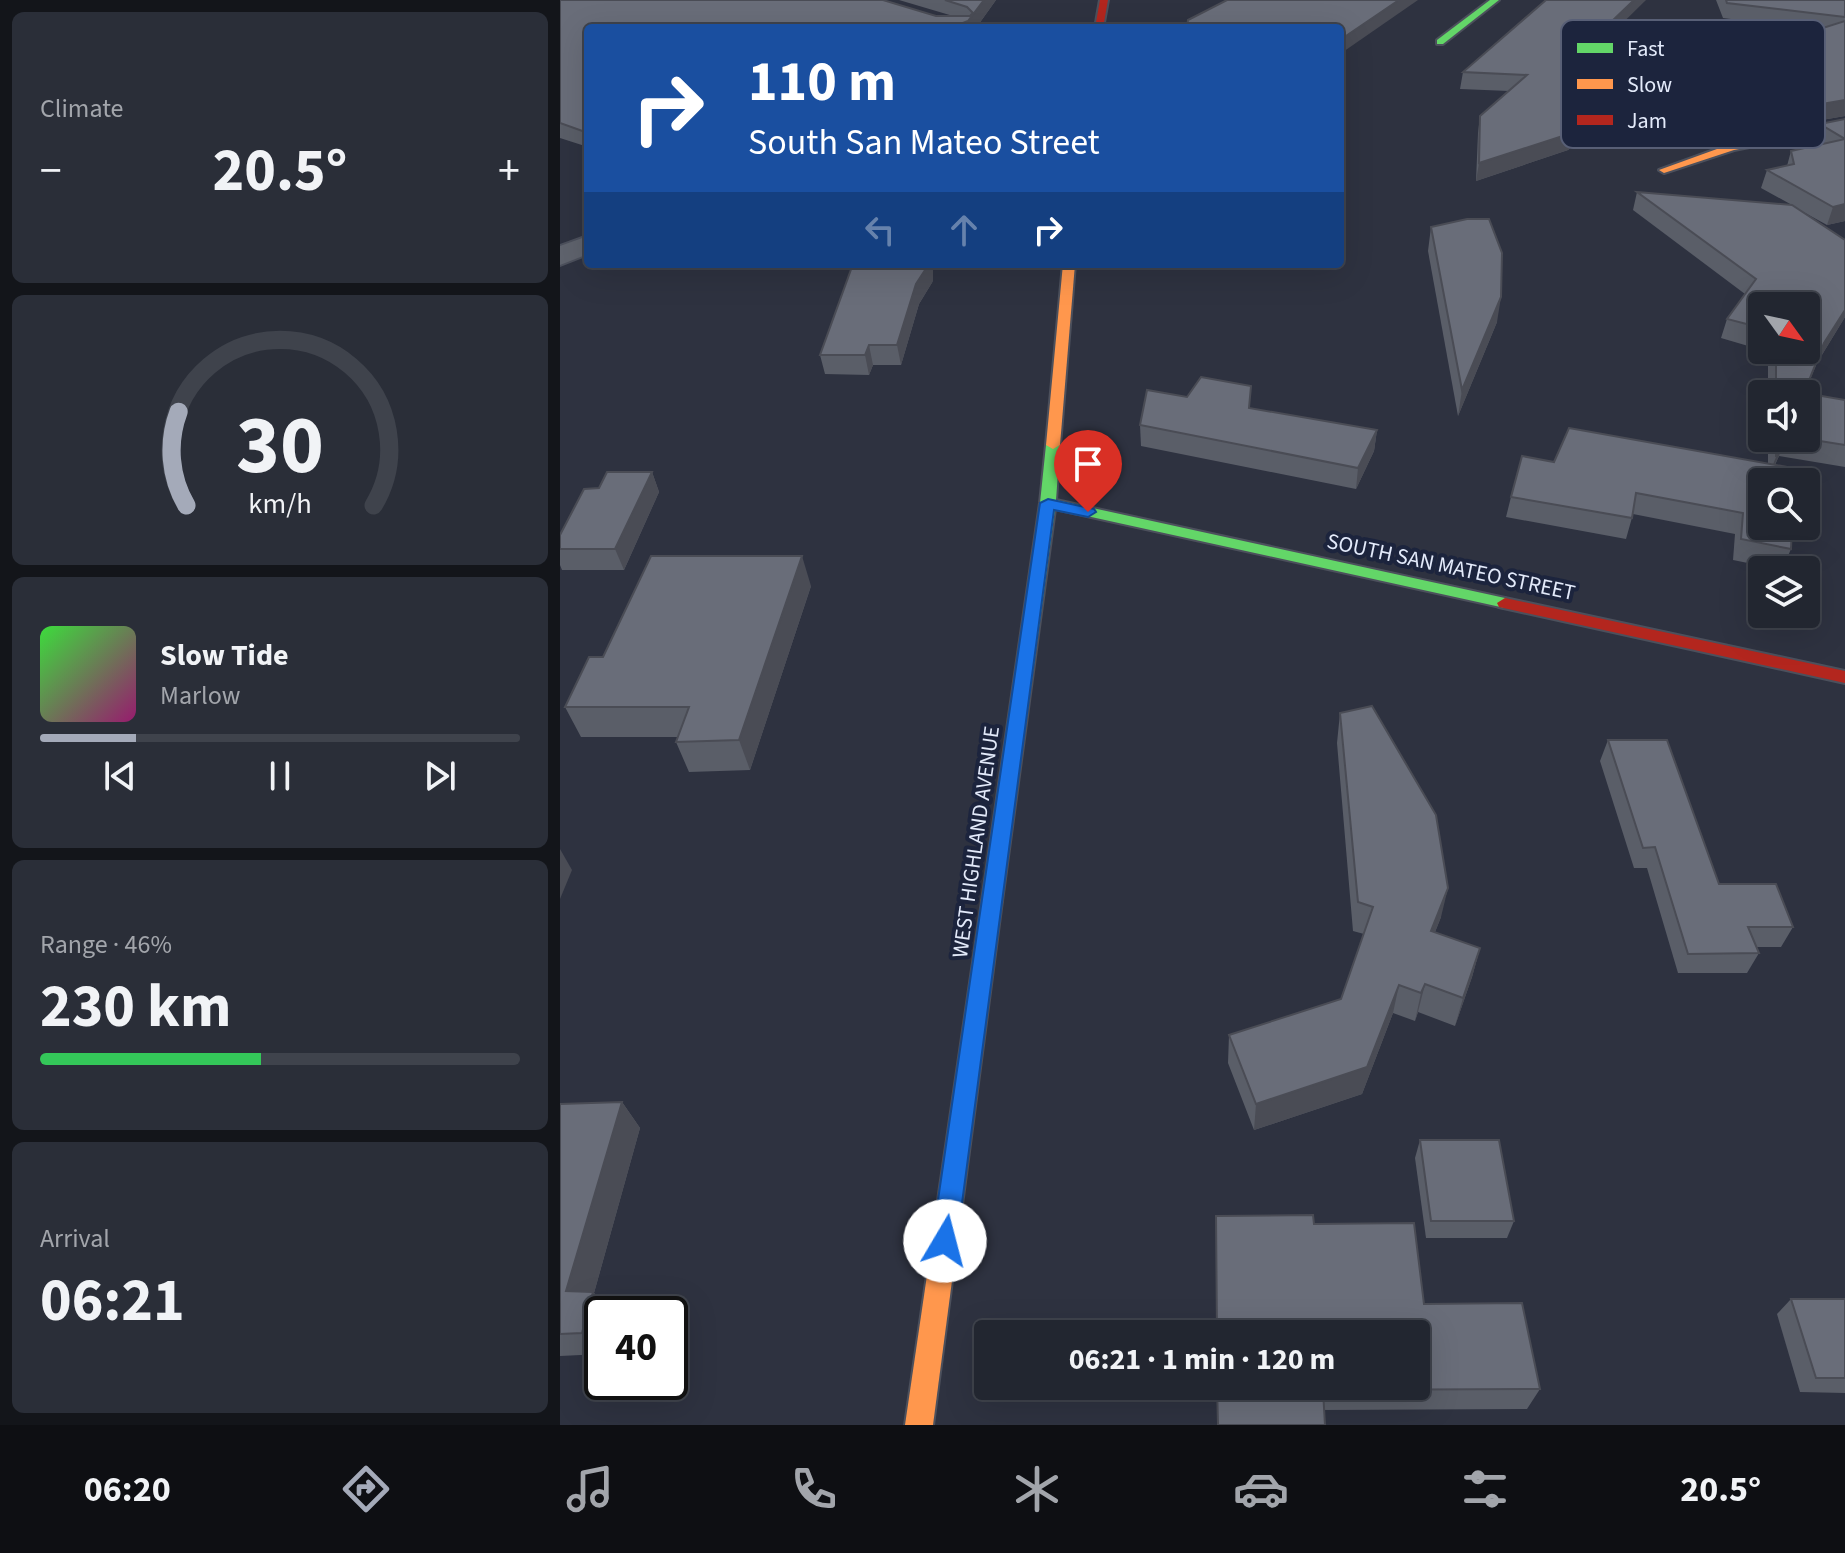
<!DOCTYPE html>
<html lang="en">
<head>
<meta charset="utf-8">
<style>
  body { margin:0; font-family:"Source Sans 3",sans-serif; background:#2a2e38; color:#f1f3f6; height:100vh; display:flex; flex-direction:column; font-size:30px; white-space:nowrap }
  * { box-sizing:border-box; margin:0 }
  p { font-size:26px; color:#a2a5ab }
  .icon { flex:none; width:44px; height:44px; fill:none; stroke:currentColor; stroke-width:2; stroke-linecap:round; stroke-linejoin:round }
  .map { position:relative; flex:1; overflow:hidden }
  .details { display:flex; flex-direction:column; gap:12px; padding:12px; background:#13151a; width:560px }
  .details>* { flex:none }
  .top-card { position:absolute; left:24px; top:24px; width:760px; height:244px; border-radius:8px; box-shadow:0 8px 32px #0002,0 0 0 2px #3f434c; background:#1a4fa0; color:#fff; overflow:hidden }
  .needle { width:52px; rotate:123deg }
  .fabs { position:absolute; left:1188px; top:292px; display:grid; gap:16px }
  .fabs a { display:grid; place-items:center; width:72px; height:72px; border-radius:8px; background:#222630; box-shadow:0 8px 32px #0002,0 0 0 2px #3f434c; font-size:40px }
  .speed { position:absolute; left:24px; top:1296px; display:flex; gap:16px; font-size:40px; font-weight:700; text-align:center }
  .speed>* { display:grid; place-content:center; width:104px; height:104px; border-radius:50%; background:#222630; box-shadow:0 8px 32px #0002,0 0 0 2px #3f434c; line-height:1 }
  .speed .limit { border:4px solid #111; border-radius:12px; background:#fff; color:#111 }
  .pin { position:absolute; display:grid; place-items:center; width:68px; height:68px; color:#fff; margin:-82px -34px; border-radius:50% 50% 50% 0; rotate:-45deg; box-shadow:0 0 8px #0007 }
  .pin .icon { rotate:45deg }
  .me { position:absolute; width:88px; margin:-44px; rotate:8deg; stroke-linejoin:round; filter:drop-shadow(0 0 6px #0008) }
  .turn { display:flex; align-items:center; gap:28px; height:168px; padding:0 32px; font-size:36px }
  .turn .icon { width:104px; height:104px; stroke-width:2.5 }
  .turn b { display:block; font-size:56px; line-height:68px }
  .lanes { display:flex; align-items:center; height:76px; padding:0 32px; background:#0003; justify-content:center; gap:40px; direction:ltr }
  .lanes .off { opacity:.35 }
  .big { font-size:60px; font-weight:700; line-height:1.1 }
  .details .tile { flex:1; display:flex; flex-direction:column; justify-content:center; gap:12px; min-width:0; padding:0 28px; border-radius:12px; background:#2a2e38 }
  .details .dial { align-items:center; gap:0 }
  .dial svg { height:208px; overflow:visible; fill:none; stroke:#3f434c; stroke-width:7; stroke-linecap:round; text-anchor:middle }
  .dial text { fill:#f1f3f6; stroke:none }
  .song { display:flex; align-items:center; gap:24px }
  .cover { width:96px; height:96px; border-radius:12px; background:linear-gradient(135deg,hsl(120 70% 55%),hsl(320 70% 35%)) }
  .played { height:8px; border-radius:4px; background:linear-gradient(90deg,#a4aab9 20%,#3f434c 20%) }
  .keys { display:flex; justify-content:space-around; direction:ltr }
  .heat { display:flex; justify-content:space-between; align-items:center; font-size:44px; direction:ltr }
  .charge { height:12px; border-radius:6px; background:linear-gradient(90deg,#34c759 46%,#3f434c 0) }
  .trip { position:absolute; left:414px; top:1320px; width:456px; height:80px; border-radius:8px; background:#222630; box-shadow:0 8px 32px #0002,0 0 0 2px #3f434c; font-weight:700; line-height:80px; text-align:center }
  .menu { display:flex; height:128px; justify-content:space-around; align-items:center; background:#0e0f13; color:#a2a5ab }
  .menu .icon { width:56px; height:56px }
  .menu .current { color:#a4aab9 }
  .menu b { font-size:36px; color:#f1f3f6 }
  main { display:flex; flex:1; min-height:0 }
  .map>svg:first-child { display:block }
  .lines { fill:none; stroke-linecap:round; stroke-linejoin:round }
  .street-casing { stroke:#4c505c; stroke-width:4 }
  .fast-casing { stroke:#4c505c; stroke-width:4 }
  .slow-casing { stroke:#4c505c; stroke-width:4 }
  .jam-casing { stroke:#4c505c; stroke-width:4 }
  .street { fill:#5f636d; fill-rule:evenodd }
  .fast { fill:#63d668; fill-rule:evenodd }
  .slow { fill:#ff974d; fill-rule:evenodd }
  .jam { fill:#b3261e; fill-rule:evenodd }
  .wall { fill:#5a5e68; fill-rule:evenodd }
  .shaded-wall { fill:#4a4c55 }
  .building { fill:#696d79; stroke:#4a4c55; stroke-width:2 }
  .route { fill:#1a73e8; stroke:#114b97; stroke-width:2 }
  .labels { text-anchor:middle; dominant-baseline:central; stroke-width:8; stroke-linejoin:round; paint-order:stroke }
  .street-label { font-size:22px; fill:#e3eafa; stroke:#1c243d }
  .key { fill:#1c243d; stroke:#585f76; stroke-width:2 }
  .key-label { font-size:22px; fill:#e3eafa }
</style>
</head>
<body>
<main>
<section class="details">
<div class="tile"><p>Climate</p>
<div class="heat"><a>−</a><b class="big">20.5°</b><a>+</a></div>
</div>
<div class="tile dial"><svg viewBox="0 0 100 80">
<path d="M14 69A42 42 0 1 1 86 69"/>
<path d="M14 69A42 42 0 0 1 11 33" stroke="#a4aab9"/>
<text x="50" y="56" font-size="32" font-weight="700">30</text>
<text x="50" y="72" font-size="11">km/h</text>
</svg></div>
<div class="tile">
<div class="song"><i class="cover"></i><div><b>Slow Tide</b><p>Marlow</p></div></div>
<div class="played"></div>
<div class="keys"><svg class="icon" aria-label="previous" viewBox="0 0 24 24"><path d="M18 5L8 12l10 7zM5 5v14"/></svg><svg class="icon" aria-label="pause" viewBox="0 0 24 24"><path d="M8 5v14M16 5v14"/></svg><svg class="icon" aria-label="next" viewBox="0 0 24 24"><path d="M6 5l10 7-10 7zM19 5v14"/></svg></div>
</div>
<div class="tile"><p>Range · 46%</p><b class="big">230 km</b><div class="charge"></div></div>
<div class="tile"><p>Arrival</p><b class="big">06:21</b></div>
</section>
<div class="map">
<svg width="1285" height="1425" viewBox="0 0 1285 1425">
  <rect width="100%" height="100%" fill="#2e3240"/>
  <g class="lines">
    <defs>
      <polygon id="street" points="28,236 28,254 0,265 0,246"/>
      <g id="fast">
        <polygon points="930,0 939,0 883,44 877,44 877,40"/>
        <polygon points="493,441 500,445 496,500 945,598 953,603 945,608 495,509 442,901 439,907 432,909 425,907 422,901 480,503 486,445"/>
      </g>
      <g id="slow">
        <polygon points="1285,122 1285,128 1174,150 1104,173 1099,170 1168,145"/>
        <polygon points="503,264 515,264 500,445 493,449 486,445"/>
        <polygon points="432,893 439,895 442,901 373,1425 345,1425 422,901 425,895"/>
      </g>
      <g id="jam">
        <polygon points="540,0 548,0 543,28 535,28"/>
        <polygon points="945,598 1285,671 1285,683 939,607 937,603"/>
      </g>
    </defs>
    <use href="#street" class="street-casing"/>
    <use href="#fast" class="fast-casing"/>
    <use href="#slow" class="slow-casing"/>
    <use href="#jam" class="jam-casing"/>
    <use href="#street" class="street"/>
    <use href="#fast" class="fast"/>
    <use href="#slow" class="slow"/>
    <use href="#jam" class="jam"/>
  </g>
  <g class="wall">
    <polygon points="0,0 393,16 339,0 436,0 416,28 28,28 28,147 0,138"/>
    <polygon points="1156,0 1285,0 1285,116 1227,126 1147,79 1152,63 1257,30 1163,18"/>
    <polygon points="1034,50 1095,74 1090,97 1065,96 1008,150 916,181 918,133 920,116 949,91 900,89 903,72"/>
    <path d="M1285 119V221L1267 225 1236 208 1285 240V317L1257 363 1244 394 1285 400V467L1219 456 1215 465 1231 549 1222 570 1173 560 1175 534 1073 514 1066 539 946 517 951 497 994 462 1208 464V438H1246V394H1208V362L1212 353 1161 338 1167 319 1185 294 1073 210 1077 192 1232 205 1201 188 1207 170 1227 166 1231 151 1260 145 1254 141 1260 124ZM1202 306 1246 350H1202Z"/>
    <polygon points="871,227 937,322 898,416 868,251"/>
    <polygon points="373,281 359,304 341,365 313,365 309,375 265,374 260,355"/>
    <polygon points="627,397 817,430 814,451 796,489 581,446 580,425"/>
    <polygon points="92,472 99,492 64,570 2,570 0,565 0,535 39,488"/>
    <polygon points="251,586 190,770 129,772 116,742 118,737 21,737 5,707 43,657"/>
    <polygon points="780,713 881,917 875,932 920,948 912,977 895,1026 858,1012 855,1021 833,1013 802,1094 694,1130 668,1063 669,1035 781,999 804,934 793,931 777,743"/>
    <polygon points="1048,740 1159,884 1233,927 1221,947 1196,947 1199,953 1187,973 1118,973 1087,868 1074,868 1040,761"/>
    <polygon points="62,1102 80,1128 34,1293 54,1314 42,1314 42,1354 0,1356 0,1104"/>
    <polygon points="860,1140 954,1221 947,1238 866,1238 855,1158"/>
    <polygon points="656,1216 754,1224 980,1389 967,1409 764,1410 765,1425 657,1425 657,1386 856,1386 856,1334 656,1334"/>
    <polygon points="1231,1299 1285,1299 1285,1393 1240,1392 1217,1314"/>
  </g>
  <g class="shaded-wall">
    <polygon points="424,0 436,0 416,28 390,28 408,21"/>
    <polygon points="839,0 858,0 780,54 780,40"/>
    <polygon points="1074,0 1086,0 1022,63 1025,47"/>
    <polygon points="1069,79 1065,96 1008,150 916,181 919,163"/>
    <polygon points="1285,100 1285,116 1227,126 1233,109"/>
    <polygon points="1285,204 1285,221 1267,225 1273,207"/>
    <polygon points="369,264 373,264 373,281 359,304 341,365 337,345 356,284"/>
    <polygon points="941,297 937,322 898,416 902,390"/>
    <polygon points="1285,310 1285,317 1257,363 1264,343"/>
    <polygon points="309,345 313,365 309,375 305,355"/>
    <polygon points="817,430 814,451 796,489 798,468"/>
    <polygon points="1226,438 1219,456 1208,477 1216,457"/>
    <polygon points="92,472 99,492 64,570 55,549"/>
    <polygon points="242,556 251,586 190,770 179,740"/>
    <polygon points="0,849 12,870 0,899"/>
    <polygon points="888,888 881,917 864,960 871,931"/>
    <polygon points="920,948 912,977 895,1026 903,998"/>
    <polygon points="865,984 858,1012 855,1021 861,993"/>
    <polygon points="839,985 833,1013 802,1094 694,1130 696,1104"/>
    <polygon points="62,1102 80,1128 34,1293 54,1314 42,1314 42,1353 22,1333 6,1291"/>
  </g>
  <g class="building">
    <polygon points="0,0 323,0 376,16 410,16 413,13 407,7 385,0 424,0 408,21 390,28 28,28 28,133 0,123"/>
    <polygon points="667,0 839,0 780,40 780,28 627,28 628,20"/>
    <polygon points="986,0 1074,0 1025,47 1095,74 1094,80 1069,79 1012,133 919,163 920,116 967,75 903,72"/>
    <polygon points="1166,0 1285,0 1285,17 1167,3"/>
    <polygon points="1285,21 1285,100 1233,109 1152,63"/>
    <polygon points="1285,119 1285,139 1260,124"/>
    <polygon points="1285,139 1285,204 1273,207 1207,170 1234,164 1231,151"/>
    <polygon points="1077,192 1232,205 1285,240 1285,310 1264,343 1244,393 1285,400 1285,445 1241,438 1246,438 1246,394 1216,394 1216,350 1246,350 1246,306 1202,306 1202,328 1167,319 1196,279"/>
    <polygon points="907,219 929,219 942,253 941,297 902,390 871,227"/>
    <polygon points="293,264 369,264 356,284 337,345 309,345 305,355 260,355"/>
    <polygon points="641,377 691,386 689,408 817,430 798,468 580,425 587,390 627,397"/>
    <polygon points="1009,428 1233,468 1233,482 1202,482 1202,526 1232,526 1231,549 1181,539 1183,513 1076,493 1072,518 951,497 962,456 994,462"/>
    <polygon points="1216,438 1226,438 1216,457"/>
    <polygon points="47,472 92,472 55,549 0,549 0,535 24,489 39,488"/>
    <polygon points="91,556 242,556 179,740 116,742 129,707 5,707 29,657 43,657"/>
    <polygon points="812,706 876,815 888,888 871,931 920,948 903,998 865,984 861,993 839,985 807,1067 696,1104 669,1035 781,999 813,907 798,902 780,713"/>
    <polygon points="1048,740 1107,740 1159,884 1216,884 1233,927 1188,927 1199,953 1128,954 1095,847 1083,848"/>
    <polygon points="62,1102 6,1291 33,1292 22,1333 0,1334 0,1104"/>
    <polygon points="860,1140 939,1140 954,1221 871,1221"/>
    <polygon points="753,1215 754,1224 854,1223 864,1304 962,1303 980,1389 763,1390 765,1425 658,1425 657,1386 856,1386 856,1334 657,1334 656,1216"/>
    <polygon points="1231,1299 1285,1299 1285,1378 1256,1378"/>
  </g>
  <polygon class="route" points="488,499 534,509 536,512 528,517 494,510 397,1241 394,1250 385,1253 376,1250 372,1241 480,503"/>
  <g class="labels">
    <g class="street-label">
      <text transform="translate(891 567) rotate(12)">SOUTH SAN MATEO STREET</text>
      <text transform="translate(416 842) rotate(-82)">WEST HIGHLAND AVENUE</text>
    </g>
  </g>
  <rect x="1001" y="20" width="264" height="128" rx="12" class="key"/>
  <rect x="1017" y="43" width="36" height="10" fill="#63d668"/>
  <rect x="1017" y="79" width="36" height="10" fill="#ff974d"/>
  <rect x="1017" y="115" width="36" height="10" fill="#b3261e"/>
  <g class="key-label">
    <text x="1067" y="56">Fast</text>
    <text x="1067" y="92">Slow</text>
    <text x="1067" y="128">Jam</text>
  </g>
</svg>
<div class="fabs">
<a><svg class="needle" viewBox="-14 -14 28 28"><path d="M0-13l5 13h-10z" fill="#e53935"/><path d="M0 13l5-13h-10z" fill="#a2a5ab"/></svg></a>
<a><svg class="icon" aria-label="sound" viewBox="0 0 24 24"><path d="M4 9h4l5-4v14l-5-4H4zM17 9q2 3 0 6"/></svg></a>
<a><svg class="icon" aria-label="search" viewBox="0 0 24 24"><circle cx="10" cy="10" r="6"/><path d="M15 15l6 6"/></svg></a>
<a><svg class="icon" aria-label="layers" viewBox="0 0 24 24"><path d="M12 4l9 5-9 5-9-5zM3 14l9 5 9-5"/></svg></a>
</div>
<div class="speed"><div class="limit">40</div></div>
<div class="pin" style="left:528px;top:512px;background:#d93025"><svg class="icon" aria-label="arrive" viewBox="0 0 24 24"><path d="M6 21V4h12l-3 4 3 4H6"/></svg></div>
<svg class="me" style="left:385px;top:1241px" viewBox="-20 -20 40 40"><circle r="19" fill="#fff"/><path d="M0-13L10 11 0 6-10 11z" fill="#1a73e8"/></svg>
<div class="trip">06:21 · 1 min · 120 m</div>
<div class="top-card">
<div class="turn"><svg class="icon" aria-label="right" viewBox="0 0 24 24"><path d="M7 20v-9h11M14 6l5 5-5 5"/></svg><div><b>110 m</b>South San Mateo Street</div></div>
<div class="lanes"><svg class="icon off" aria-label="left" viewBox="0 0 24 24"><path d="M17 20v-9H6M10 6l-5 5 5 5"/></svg><svg class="icon off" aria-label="ahead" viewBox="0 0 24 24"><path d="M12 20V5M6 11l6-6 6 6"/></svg><svg class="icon" aria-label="right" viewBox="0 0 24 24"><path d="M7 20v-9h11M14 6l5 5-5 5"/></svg></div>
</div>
</div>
</main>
<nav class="menu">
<b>06:20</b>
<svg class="icon current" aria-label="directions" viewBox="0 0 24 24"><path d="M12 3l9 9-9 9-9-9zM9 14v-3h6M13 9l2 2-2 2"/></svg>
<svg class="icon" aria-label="music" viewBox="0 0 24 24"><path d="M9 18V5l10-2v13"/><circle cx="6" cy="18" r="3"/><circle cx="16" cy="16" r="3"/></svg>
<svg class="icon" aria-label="phone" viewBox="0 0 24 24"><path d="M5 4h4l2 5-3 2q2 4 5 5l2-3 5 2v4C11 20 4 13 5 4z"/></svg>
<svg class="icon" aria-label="climate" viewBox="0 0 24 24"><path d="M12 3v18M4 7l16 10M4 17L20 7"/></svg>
<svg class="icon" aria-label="car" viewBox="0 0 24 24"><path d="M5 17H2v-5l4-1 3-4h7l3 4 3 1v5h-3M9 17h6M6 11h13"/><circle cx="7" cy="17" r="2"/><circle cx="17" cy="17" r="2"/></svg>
<svg class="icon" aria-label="filters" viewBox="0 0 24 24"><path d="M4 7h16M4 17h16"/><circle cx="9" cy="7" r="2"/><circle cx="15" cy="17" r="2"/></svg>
<b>20.5°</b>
</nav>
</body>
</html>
